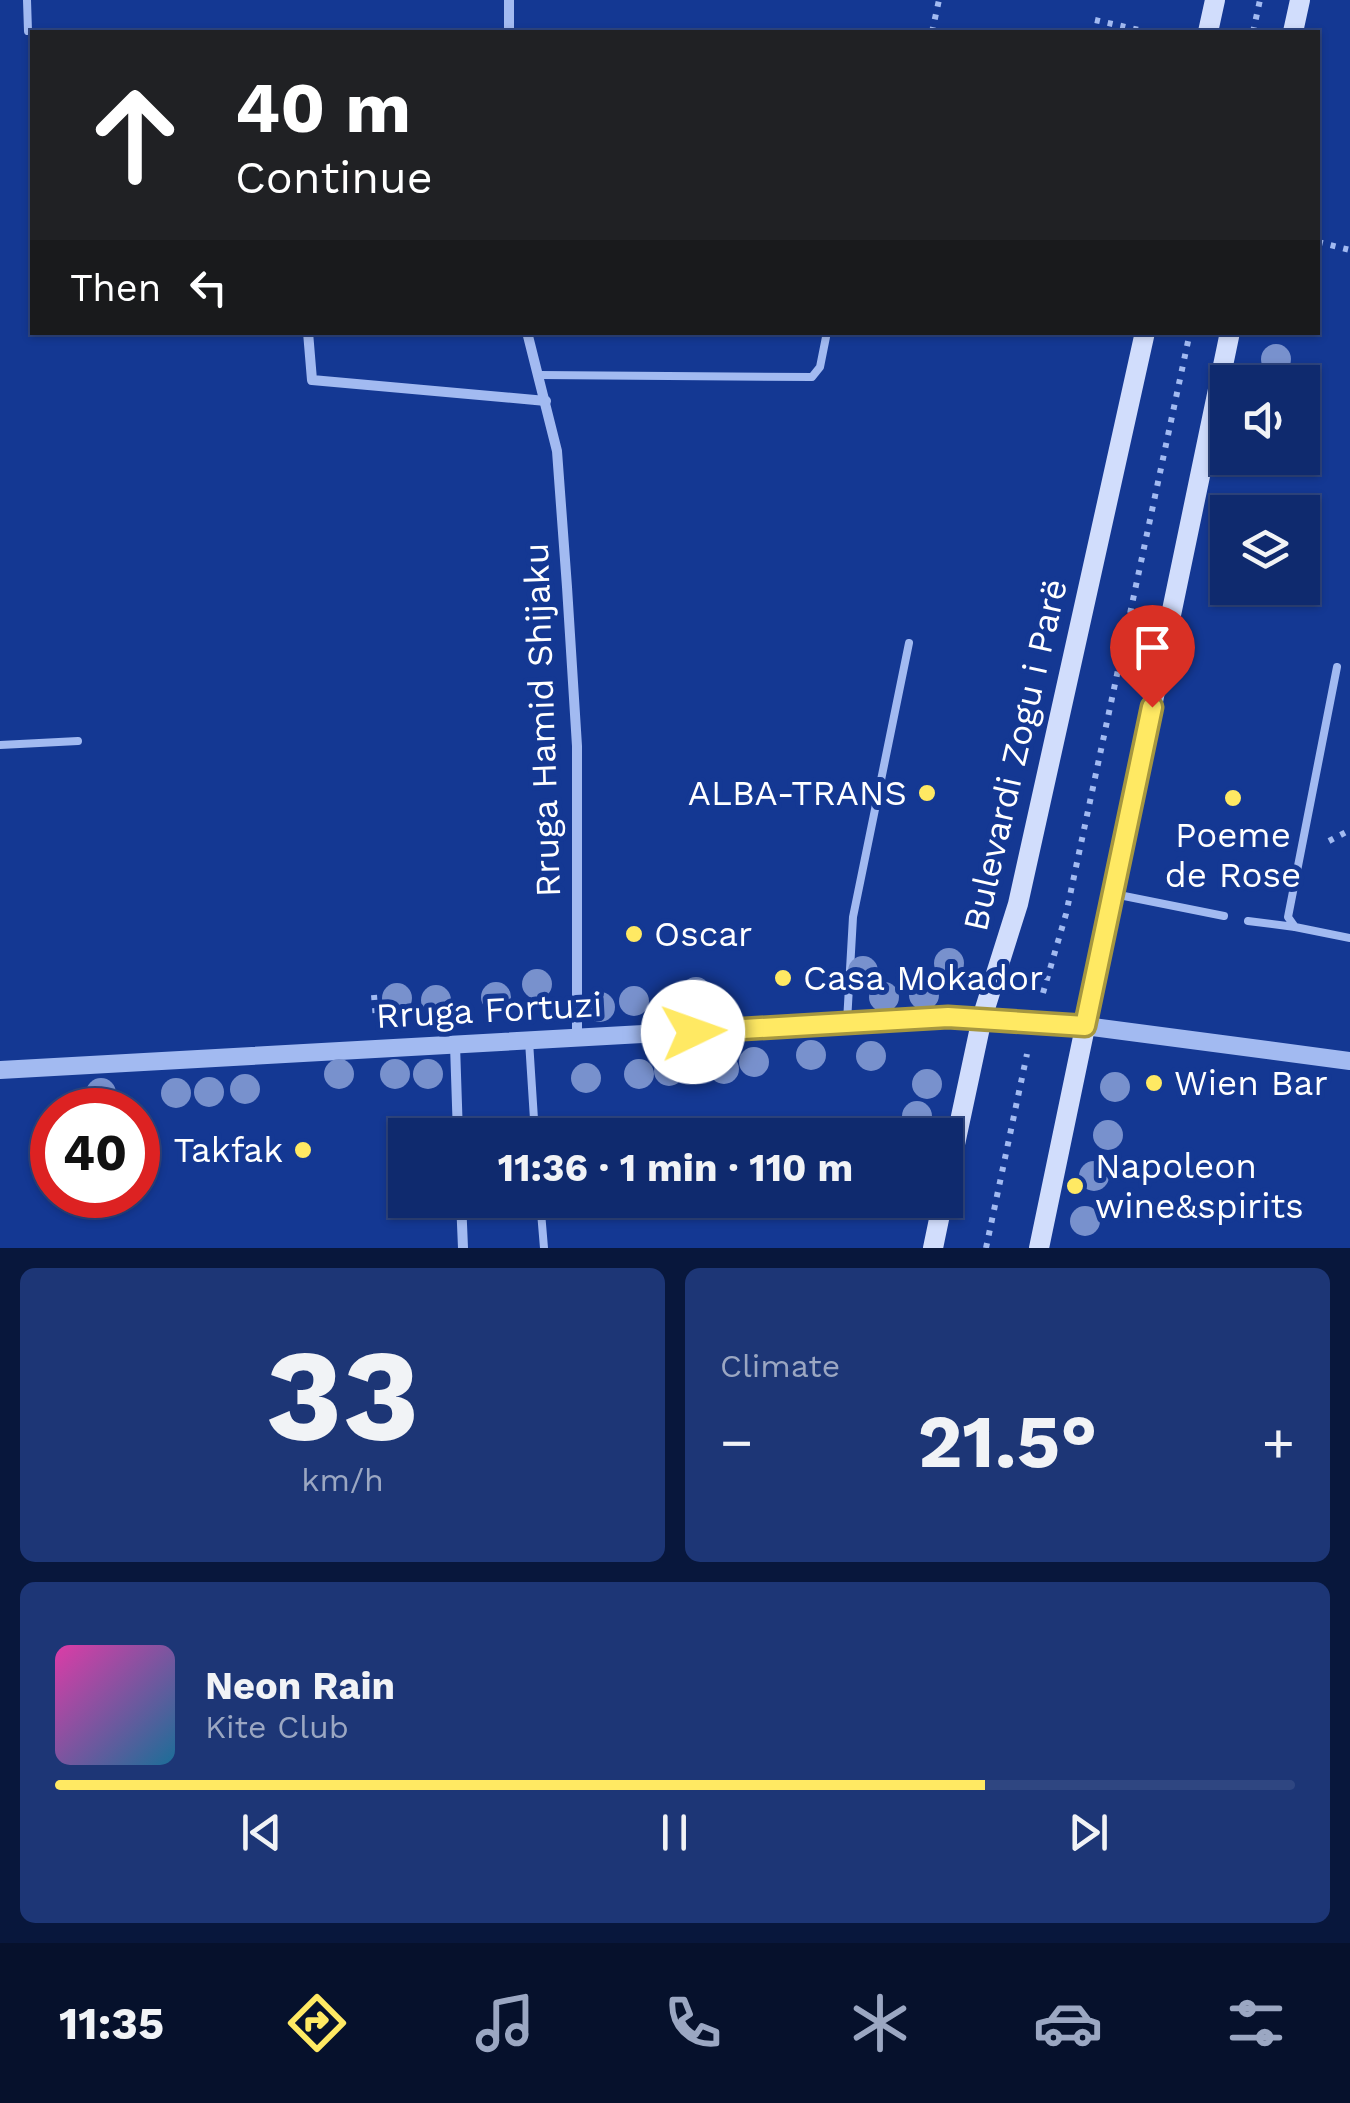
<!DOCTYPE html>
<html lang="en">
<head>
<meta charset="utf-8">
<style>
  body { margin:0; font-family:"Work Sans",sans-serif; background:#1d3676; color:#f1f3f6; height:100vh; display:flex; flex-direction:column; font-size:38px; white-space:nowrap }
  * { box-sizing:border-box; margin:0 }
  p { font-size:32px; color:#9ba7c2 }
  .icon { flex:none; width:55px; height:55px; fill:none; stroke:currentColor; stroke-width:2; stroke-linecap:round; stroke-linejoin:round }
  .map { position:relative; height:1248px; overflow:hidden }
  .sheet { display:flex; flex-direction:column; gap:20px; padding:20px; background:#08173c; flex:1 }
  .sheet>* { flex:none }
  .top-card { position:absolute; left:30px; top:30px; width:1290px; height:305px; border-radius:0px; box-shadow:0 2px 8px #0004,0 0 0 2px #2f4681; background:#202124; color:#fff; overflow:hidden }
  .fabs { position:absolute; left:1210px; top:365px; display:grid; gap:20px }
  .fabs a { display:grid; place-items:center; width:110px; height:110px; border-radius:0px; background:#0f2a6e; box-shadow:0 2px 8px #0004,0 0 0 2px #2f4681; font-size:50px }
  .speed { position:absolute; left:30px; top:1088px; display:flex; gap:20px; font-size:50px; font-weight:700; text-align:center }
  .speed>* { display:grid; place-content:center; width:130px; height:130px; border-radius:50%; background:#0f2a6e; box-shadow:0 2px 8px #0004,0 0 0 2px #2f4681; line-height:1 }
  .speed .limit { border:15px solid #d22; background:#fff; color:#111 }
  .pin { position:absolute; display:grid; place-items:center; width:85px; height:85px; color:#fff; margin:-102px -42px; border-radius:50% 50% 50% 0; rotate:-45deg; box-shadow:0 0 10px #0007 }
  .pin .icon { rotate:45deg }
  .me { position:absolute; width:110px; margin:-55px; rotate:87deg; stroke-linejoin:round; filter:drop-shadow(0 0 8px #0008) }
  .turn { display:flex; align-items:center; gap:35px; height:210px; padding:0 40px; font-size:45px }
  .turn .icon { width:130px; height:130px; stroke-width:2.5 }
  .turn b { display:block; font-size:70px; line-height:85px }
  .then { display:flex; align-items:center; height:95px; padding:0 40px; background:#0003; gap:20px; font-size:38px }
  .big { font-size:75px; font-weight:700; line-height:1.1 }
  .sheet .tile { flex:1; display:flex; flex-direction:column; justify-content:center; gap:15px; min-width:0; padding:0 35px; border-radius:15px; background:#1d3676 }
  .sheet .dial { align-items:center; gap:0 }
  .dial b { font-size:130px; line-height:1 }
  .song { display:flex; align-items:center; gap:30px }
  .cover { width:120px; height:120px; border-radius:15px; background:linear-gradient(135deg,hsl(320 70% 55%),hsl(200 70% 35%)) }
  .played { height:10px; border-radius:5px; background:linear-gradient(90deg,#ffe963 75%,#2f4681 75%) }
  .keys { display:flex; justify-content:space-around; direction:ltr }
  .heat { display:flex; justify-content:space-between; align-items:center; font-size:55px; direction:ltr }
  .sheet .tiles { flex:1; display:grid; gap:20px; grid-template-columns:1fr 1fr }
  .tile:last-child { grid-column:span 2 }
  .trip { position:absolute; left:388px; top:1118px; width:575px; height:100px; border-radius:0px; background:#0f2a6e; box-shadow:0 2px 8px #0004,0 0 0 2px #2f4681; font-weight:700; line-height:100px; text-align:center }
  .tab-bar { display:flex; height:160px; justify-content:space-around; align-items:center; background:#06112c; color:#9ba7c2 }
  .tab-bar .icon { width:70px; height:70px }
  .tab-bar .selected { color:#ffe963 }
  .tab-bar b { font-size:45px; color:#f1f3f6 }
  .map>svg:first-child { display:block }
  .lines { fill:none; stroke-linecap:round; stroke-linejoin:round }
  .path { stroke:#a2baf1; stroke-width:6; stroke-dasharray:5 8; stroke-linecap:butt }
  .service { stroke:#a2baf1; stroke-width:8 }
  .minor { stroke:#a2baf1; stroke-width:10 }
  .tertiary { stroke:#a2baf1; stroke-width:18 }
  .secondary { stroke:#d1ddfc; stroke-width:20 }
  .tree { fill:#7891cd }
  .route-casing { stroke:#a69740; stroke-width:25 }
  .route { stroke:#ffe963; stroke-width:18 }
  .poi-dot { fill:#ffe963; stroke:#143893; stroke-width:4 }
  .labels { text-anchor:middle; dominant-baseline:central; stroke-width:10; stroke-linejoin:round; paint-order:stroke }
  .street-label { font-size:35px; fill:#fff; stroke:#143893 }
  .poi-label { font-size:35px; fill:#fff; stroke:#143893; text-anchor:start }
</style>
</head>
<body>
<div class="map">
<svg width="1350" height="1248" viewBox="0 0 1350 1248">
  <rect width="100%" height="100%" fill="#143893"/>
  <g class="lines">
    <g class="path">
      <polyline points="1095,20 1148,32"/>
      <polyline points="932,32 939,0"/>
      <polyline points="1253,32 1260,0"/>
      <polyline points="1318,242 1350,250"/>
      <polyline points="1329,841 1350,830"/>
      <polyline points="1043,993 1066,914 1190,332"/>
      <polyline points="374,995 376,1019"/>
      <polyline points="986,1248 1027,1054"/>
    </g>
    <g class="service">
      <polyline points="27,0 28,31"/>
      <polyline points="539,375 812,377 820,367 827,332"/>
      <polyline points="1337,667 1288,917 1295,927 1350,938"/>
      <polyline points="0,745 78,741"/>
      <polyline points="1114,894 1224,916"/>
      <polyline points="1248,921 1295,927"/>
      <polyline points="847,1022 853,917 909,643"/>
      <polyline points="529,1041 535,1135"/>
      <polyline points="540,1200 544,1248"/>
    </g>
    <g class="minor">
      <polyline points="509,0 509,32"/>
      <polyline points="308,332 312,380 546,401"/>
      <polyline points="527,332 557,451 567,587 577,746 577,1038"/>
      <polyline points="455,1045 458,1135"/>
      <polyline points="461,1200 463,1248"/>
    </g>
    <polyline class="tertiary" points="0,1070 948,1017 1085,1026 1350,1061"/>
    <g class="secondary">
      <polyline points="1208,32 1215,0"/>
      <polyline points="1293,32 1300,0"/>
      <polyline points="945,1191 982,1018 1018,904 1145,332"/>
      <polyline points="933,1248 943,1200"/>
      <polyline points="1039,1248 1230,332"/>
    </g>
  </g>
  <g class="tree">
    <circle cx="1276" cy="359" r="15"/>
    <circle cx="949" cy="963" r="15"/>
    <circle cx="863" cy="971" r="15"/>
    <circle cx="537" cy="984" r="15"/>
    <circle cx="696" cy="992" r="15"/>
    <circle cx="924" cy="995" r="15"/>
    <circle cx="496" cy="997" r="15"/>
    <circle cx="884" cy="997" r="15"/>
    <circle cx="397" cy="998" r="15"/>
    <circle cx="436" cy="1000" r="15"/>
    <circle cx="634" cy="1001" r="15"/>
    <circle cx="600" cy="1007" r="15"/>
    <circle cx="811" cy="1055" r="15"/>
    <circle cx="871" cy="1056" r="15"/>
    <circle cx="754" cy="1062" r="15"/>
    <circle cx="724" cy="1069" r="15"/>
    <circle cx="669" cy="1071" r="15"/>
    <circle cx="339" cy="1074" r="15"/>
    <circle cx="395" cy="1074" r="15"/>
    <circle cx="428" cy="1074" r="15"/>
    <circle cx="639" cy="1074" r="15"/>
    <circle cx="586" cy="1078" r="15"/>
    <circle cx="927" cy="1084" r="15"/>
    <circle cx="1115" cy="1087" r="15"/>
    <circle cx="245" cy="1089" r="15"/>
    <circle cx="209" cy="1092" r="15"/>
    <circle cx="101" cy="1093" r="15"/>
    <circle cx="176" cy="1093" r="15"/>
    <circle cx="917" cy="1116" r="15"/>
    <circle cx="1108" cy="1135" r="15"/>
    <circle cx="1094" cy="1176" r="15"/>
    <circle cx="1085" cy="1221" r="15"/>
  </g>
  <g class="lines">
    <defs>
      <polyline id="route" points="693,1032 948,1017 1085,1026 1152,707"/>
    </defs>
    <use href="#route" class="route-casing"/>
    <use href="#route" class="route"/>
  </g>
  <g class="poi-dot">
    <circle cx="927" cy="793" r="10"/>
    <circle cx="1233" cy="798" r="10"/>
    <circle cx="634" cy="934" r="10"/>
    <circle cx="783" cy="978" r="10"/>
    <circle cx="1154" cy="1083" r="10"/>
    <circle cx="303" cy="1150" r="10"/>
    <circle cx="1075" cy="1186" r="10"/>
  </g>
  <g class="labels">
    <g class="street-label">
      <text transform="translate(542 720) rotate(-92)">Rruga Hamid Shijaku</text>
      <text transform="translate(1015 755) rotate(-77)">Bulevardi Zogu i Parë</text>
      <text transform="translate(489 1010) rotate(-3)">Rruga Fortuzi</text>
    </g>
    <g class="poi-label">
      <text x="907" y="793" text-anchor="end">ALBA-TRANS</text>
      <text x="1233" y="835" text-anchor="middle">Poeme<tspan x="1233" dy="40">de Rose</tspan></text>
      <text x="654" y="934">Oscar</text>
      <text x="803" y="978">Casa Mokador</text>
      <text x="1174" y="1083">Wien Bar</text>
      <text x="283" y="1150" text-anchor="end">Takfak</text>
      <text x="1095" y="1166">Napoleon<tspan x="1095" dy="40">wine&amp;spirits</tspan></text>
    </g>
  </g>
</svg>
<div class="fabs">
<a><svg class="icon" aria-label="sound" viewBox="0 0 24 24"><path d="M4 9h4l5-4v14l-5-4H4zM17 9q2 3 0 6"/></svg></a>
<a><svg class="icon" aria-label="layers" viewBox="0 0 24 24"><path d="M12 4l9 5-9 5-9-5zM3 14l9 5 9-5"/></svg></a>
</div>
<div class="speed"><div class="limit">40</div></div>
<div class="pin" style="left:1152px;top:707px;background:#d93025"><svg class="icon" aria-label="arrive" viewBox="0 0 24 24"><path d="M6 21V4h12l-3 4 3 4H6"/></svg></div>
<svg class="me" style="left:693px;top:1032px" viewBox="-20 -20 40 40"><circle r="19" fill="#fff"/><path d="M0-13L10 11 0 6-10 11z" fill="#ffe963"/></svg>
<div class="trip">11:36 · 1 min · 110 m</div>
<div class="top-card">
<div class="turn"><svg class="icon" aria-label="ahead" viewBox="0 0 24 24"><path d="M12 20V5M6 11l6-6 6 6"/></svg><div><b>40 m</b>Continue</div></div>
<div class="then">Then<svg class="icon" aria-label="left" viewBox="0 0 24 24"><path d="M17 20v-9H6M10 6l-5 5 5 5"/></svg></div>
</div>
</div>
<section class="sheet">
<div class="tiles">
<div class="tile dial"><b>33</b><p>km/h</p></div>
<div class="tile"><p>Climate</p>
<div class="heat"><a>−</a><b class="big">21.5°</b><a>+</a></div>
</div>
<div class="tile">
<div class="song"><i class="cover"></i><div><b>Neon Rain</b><p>Kite Club</p></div></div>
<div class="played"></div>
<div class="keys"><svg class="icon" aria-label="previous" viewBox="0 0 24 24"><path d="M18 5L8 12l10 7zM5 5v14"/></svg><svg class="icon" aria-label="pause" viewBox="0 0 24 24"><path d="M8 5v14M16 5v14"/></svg><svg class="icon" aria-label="next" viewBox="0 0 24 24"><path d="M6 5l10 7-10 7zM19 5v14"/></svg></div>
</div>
</div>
</section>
<nav class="tab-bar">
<b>11:35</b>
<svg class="icon selected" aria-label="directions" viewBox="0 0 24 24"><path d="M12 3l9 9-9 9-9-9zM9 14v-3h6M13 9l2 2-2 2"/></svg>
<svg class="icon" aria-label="music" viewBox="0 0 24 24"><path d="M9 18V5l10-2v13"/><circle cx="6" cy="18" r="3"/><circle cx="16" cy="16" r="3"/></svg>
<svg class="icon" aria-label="phone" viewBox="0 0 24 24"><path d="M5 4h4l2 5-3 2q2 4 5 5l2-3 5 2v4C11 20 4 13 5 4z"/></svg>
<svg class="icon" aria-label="climate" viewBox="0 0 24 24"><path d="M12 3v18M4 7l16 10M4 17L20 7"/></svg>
<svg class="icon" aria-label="car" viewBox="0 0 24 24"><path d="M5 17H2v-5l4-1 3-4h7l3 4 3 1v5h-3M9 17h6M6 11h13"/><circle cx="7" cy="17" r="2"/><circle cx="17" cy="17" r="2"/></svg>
<svg class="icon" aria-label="filters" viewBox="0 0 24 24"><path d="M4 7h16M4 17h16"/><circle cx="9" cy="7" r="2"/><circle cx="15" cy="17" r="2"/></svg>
</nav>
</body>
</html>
